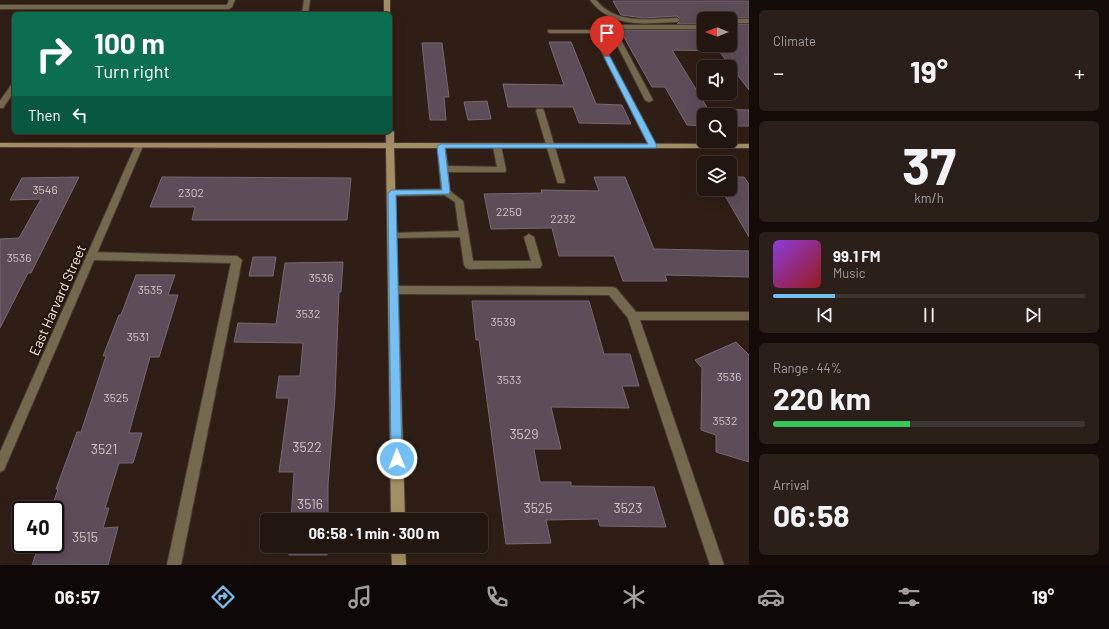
<!DOCTYPE html>
<html lang="en">
<head>
<meta charset="utf-8">
<style>
  body { margin:0; font-family:Barlow,sans-serif; background:#2a1f19; color:#f1f3f6; height:100vh; display:flex; flex-direction:column; font-size:15px; white-space:nowrap }
  * { box-sizing:border-box; margin:0 }
  p { font-size:13px; color:#a29f9f }
  .icon { flex:none; width:22px; height:22px; fill:none; stroke:currentColor; stroke-width:2; stroke-linecap:round; stroke-linejoin:round }
  .map { position:relative; flex:1; overflow:hidden }
  .panel { display:flex; flex-direction:column; gap:10px; padding:10px; background:#130c09; width:360px }
  .panel>* { flex:none }
  .banner { position:absolute; left:12px; top:12px; width:380px; height:122px; border-radius:6px; box-shadow:0 4px 16px #0002,0 0 0 1px #3f3530; background:#0b6e4f; color:#fff; overflow:hidden }
  .needle { width:26px; rotate:270deg }
  .tools { position:absolute; left:697px; top:12px; display:grid; gap:8px }
  .tools a { display:grid; place-items:center; width:40px; height:40px; border-radius:6px; background:#221610; box-shadow:0 4px 16px #0002,0 0 0 1px #3f3530; font-size:20px }
  .speed { position:absolute; left:12px; top:501px; display:flex; gap:8px; font-size:20px; font-weight:700; text-align:center }
  .speed>* { display:grid; place-content:center; width:52px; height:52px; border-radius:50%; background:#221610; box-shadow:0 4px 16px #0002,0 0 0 1px #3f3530; line-height:1 }
  .speed .limit { border:2px solid #111; border-radius:6px; background:#fff; color:#111 }
  .pin { position:absolute; display:grid; place-items:center; width:34px; height:34px; color:#fff; margin:-41px -17px; border-radius:50% 50% 50% 0; rotate:-45deg; box-shadow:0 0 4px #0007 }
  .pin .icon { rotate:45deg }
  .me { position:absolute; width:44px; margin:-22px; rotate:359deg; stroke-linejoin:round; filter:drop-shadow(0 0 3px #0008) }
  .turn { display:flex; align-items:center; gap:14px; height:84px; padding:0 16px; font-size:18px }
  .turn .icon { width:52px; height:52px; stroke-width:2.5 }
  .turn b { display:block; font-size:28px; line-height:34px }
  .then { display:flex; align-items:center; height:38px; padding:0 16px; background:#0003; gap:8px; font-size:15px }
  .big { font-size:30px; font-weight:700; line-height:1.1 }
  .panel .tile { flex:1; display:flex; flex-direction:column; justify-content:center; gap:6px; min-width:0; padding:0 14px; border-radius:6px; background:#2a1f19 }
  .panel .dial { align-items:center; gap:0 }
  .dial b { font-size:52px; line-height:1 }
  .song { display:flex; align-items:center; gap:12px }
  .cover { width:48px; height:48px; border-radius:6px; background:linear-gradient(135deg,hsl(270 70% 55%),hsl(0 70% 35%)) }
  .played { height:4px; border-radius:2px; background:linear-gradient(90deg,#74c0f6 20%,#3f3530 20%) }
  .keys { display:flex; justify-content:space-around; direction:ltr }
  .heat { display:flex; justify-content:space-between; align-items:center; font-size:22px; direction:ltr }
  .charge { height:6px; border-radius:3px; background:linear-gradient(90deg,#34c759 44%,#3f3530 0) }
  .trip { position:absolute; left:260px; top:513px; width:228px; height:40px; border-radius:6px; background:#221610; box-shadow:0 4px 16px #0002,0 0 0 1px #3f3530; font-weight:700; line-height:40px; text-align:center }
  .tab-bar { display:flex; height:64px; justify-content:space-around; align-items:center; background:#0e0906; color:#a29f9f }
  .tab-bar .icon { width:28px; height:28px }
  .tab-bar .selected { color:#74c0f6 }
  .tab-bar b { font-size:18px; color:#f1f3f6 }
  main { display:flex; flex:1; min-height:0 }
  .map>svg:first-child { display:block }
  .building { fill:#5d4d59; stroke:#796774 }
  .lines { fill:none; stroke-linecap:round; stroke-linejoin:round }
  .lane-casing { stroke:#4a3b33; stroke-width:2 }
  .street-casing { stroke:#4a3b33; stroke-width:2 }
  .secondary-casing { stroke:#4a3b33; stroke-width:2 }
  .lane { fill:#74684d; fill-rule:evenodd }
  .street { fill:#74684d; fill-rule:evenodd }
  .secondary { fill:#a38f64; fill-rule:evenodd }
  .route { fill:#74c0f6; stroke:#4b7da0 }
  .labels { text-anchor:middle; dominant-baseline:central; stroke-width:4; stroke-linejoin:round; paint-order:stroke }
  .number-label { font-size:12px; fill:#d0c4c3 }
  .street-label { font-size:14px; fill:#f7ebe6; stroke:#24150d }
  .near-number-label { font-size:14px; fill:#d0c4c3 }
</style>
</head>
<body>
<main>
<div class="map">
<svg width="749" height="565" viewBox="0 0 749 565">
  <rect width="100%" height="100%" fill="#2e1e16"/>
  <g class="building">
    <polygon points="613,1 749,1 749,18 704,19 704,24 677,24 681,20 677,16 644,18 621,15"/>
    <polygon points="730,24 749,24 749,90 719,51 672,50 708,109 749,110 749,126 730,126 730,115 704,115 704,126 687,125 665,87 652,87 620,30 704,30 704,45 730,45"/>
    <polygon points="549,42 571,42 596,104 622,105 631,124 579,123 573,107 508,107 503,84 564,85"/>
    <polygon points="422,43 442,43 449,97 444,97 446,120 430,120"/>
    <polygon points="487,101 491,119 468,120 464,102"/>
    <polygon points="79,177 31,273 28,273 0,328 0,239 19,238 41,199 10,200 22,178"/>
    <polygon points="162,177 351,178 347,220 192,220 195,207 150,207"/>
    <polygon points="594,177 625,177 654,249 749,251 749,277 665,275 667,281 623,281 614,256 559,256 552,228 491,229 484,194 542,193 541,190 599,191"/>
    <polygon points="730,177 744,177 749,184 749,237 721,189 730,189"/>
    <polygon points="253,257 276,257 273,276 249,276"/>
    <polygon points="343,262 341,292 339,292 335,397 328,484 328,520 291,520 294,472 279,472 289,398 276,398 279,376 300,376 303,343 234,342 238,323 276,324 285,263"/>
    <polygon points="136,275 175,275 168,295 178,295 159,357 150,357 129,433 142,433 133,463 119,463 105,508 109,508 103,528 118,527 108,565 32,565 39,544 55,544 55,510 51,510 58,489 56,489 77,432 81,432 106,356 103,356 119,315 121,315"/>
    <polygon points="472,301 589,301 604,354 630,354 639,386 622,386 629,408 551,407 561,449 534,449 540,482 571,482 571,486 654,487 666,527 600,526 598,519 546,520 551,543 506,544 479,340 476,340"/>
    <polygon points="736,342 749,355 749,462 716,452 716,435 701,430 702,368 695,360"/>
    <rect x="289" y="546" width="38" height="9"/>
  </g>
  <g class="lines">
    <defs>
      <g id="lane">
        <polygon points="304,0 310,0 308,14 302,14"/>
        <path d="M590 0H596C616 25 648 19 677 18L680 20 677 22C645 23 612 29 590 0Z"/>
        <rect x="730" y="19" width="19" height="4"/>
        <polygon points="611,25 704,25 704,29 615,29 653,100 649,102 645,100 608,27"/>
        <polygon points="548,30 596,30 657,146 656,148 650,148 649,146 592,33 550,33 548,32"/>
        <polygon points="11,85 14,85 14,92 3,108 0,108 0,101"/>
        <polygon points="537,109 543,109 544,111 565,181 564,183 558,183 557,181 536,111"/>
        <polygon points="438,144 444,144 445,146 448,166 497,167 493,146 497,144 501,146 506,170 505,172 448,172 450,191 463,201 473,261 531,261 524,237 529,234 534,237 542,265 540,268 469,269 466,268 464,265 460,237 389,238 387,236 392,233 459,231 455,202 444,195 392,196 388,193 392,190 441,189 437,146"/>
        <polygon points="91,252 237,256 242,260 181,565 167,565 231,263 91,260 86,256"/>
        <polygon points="394,286 612,287 616,288 636,312 749,312 749,320 640,320 724,565 710,565 628,318 609,295 394,294 390,293 389,290 390,287"/>
      </g>
      <g id="street">
        <polygon points="229,0 235,0 232,7 229,9 0,9 0,5 227,5"/>
        <polygon points="136,144 142,144 143,146 4,470 0,472 0,452"/>
      </g>
      <g id="secondary">
        <rect x="384" y="0" width="6" height="14"/>
        <polygon points="390,130 394,132 394,143 749,144 749,148 394,148 405,520 391,520 386,148 0,147 0,143 386,143 386,132 390,132"/>
        <polygon points="391,546 405,546 406,565 392,565"/>
      </g>
    </defs>
    <use href="#lane" class="lane-casing"/>
    <use href="#street" class="street-casing"/>
    <use href="#secondary" class="secondary-casing"/>
    <use href="#lane" class="lane"/>
    <use href="#street" class="street"/>
    <use href="#secondary" class="secondary"/>
  </g>
  <polygon class="route" points="607,55 610,57 657,146 656,148 445,148 450,192 449,194 396,195 402,459 401,462 397,464 393,462 391,459 388,193 392,190 442,190 437,146 441,144 648,144 604,57"/>
  <g class="labels">
    <g class="number-label">
      <text x="45" y="189">3546</text>
      <text x="191" y="192">2302</text>
      <text x="509" y="211">2250</text>
      <text x="563" y="218">2232</text>
      <text x="19" y="257">3536</text>
      <text x="321" y="277">3536</text>
      <text x="150" y="289">3535</text>
      <text x="308" y="313">3532</text>
      <text x="503" y="321">3539</text>
      <text x="138" y="336">3531</text>
      <text x="729" y="376">3536</text>
      <text x="509" y="379">3533</text>
      <text x="116" y="397">3525</text>
      <text x="725" y="420">3532</text>
    </g>
    <g class="street-label">
      <text transform="translate(57 300) rotate(-66)">East Harvard Street</text>
    </g>
    <g class="near-number-label">
      <text x="524" y="433">3529</text>
      <text x="307" y="446">3522</text>
      <text x="104" y="448">3521</text>
      <text x="310" y="503">3516</text>
      <text x="538" y="507">3525</text>
      <text x="628" y="507">3523</text>
      <text x="85" y="536">3515</text>
    </g>
  </g>
</svg>
<div class="tools">
<a><svg class="needle" viewBox="-14 -14 28 28"><path d="M0-13l5 13h-10z" fill="#e53935"/><path d="M0 13l5-13h-10z" fill="#a29f9f"/></svg></a>
<a><svg class="icon" aria-label="sound" viewBox="0 0 24 24"><path d="M4 9h4l5-4v14l-5-4H4zM17 9q2 3 0 6"/></svg></a>
<a><svg class="icon" aria-label="search" viewBox="0 0 24 24"><circle cx="10" cy="10" r="6"/><path d="M15 15l6 6"/></svg></a>
<a><svg class="icon" aria-label="layers" viewBox="0 0 24 24"><path d="M12 4l9 5-9 5-9-5zM3 14l9 5 9-5"/></svg></a>
</div>
<div class="speed"><div class="limit">40</div></div>
<div class="pin" style="left:607px;top:57px;background:#d93025"><svg class="icon" aria-label="arrive" viewBox="0 0 24 24"><path d="M6 21V4h12l-3 4 3 4H6"/></svg></div>
<svg class="me" style="left:397px;top:459px" viewBox="-20 -20 40 40"><circle r="17" fill="#74c0f6" stroke="#fff" stroke-width="3"/><path d="M0-11L8 9 0 5-8 9z" fill="#fff"/></svg>
<div class="trip">06:58 · 1 min · 300 m</div>
<div class="banner">
<div class="turn"><svg class="icon" aria-label="right" viewBox="0 0 24 24"><path d="M7 20v-9h11M14 6l5 5-5 5"/></svg><div><b>100 m</b>Turn right</div></div>
<div class="then">Then<svg class="icon" aria-label="left" viewBox="0 0 24 24"><path d="M17 20v-9H6M10 6l-5 5 5 5"/></svg></div>
</div>
</div>
<section class="panel">
<div class="tile"><p>Climate</p>
<div class="heat"><a>−</a><b class="big">19°</b><a>+</a></div>
</div>
<div class="tile dial"><b>37</b><p>km/h</p></div>
<div class="tile">
<div class="song"><i class="cover"></i><div><b>99.1 FM</b><p>Music</p></div></div>
<div class="played"></div>
<div class="keys"><svg class="icon" aria-label="previous" viewBox="0 0 24 24"><path d="M18 5L8 12l10 7zM5 5v14"/></svg><svg class="icon" aria-label="pause" viewBox="0 0 24 24"><path d="M8 5v14M16 5v14"/></svg><svg class="icon" aria-label="next" viewBox="0 0 24 24"><path d="M6 5l10 7-10 7zM19 5v14"/></svg></div>
</div>
<div class="tile"><p>Range · 44%</p><b class="big">220 km</b><div class="charge"></div></div>
<div class="tile"><p>Arrival</p><b class="big">06:58</b></div>
</section>
</main>
<nav class="tab-bar">
<b>06:57</b>
<svg class="icon selected" aria-label="directions" viewBox="0 0 24 24"><path d="M12 3l9 9-9 9-9-9zM9 14v-3h6M13 9l2 2-2 2"/></svg>
<svg class="icon" aria-label="music" viewBox="0 0 24 24"><path d="M9 18V5l10-2v13"/><circle cx="6" cy="18" r="3"/><circle cx="16" cy="16" r="3"/></svg>
<svg class="icon" aria-label="phone" viewBox="0 0 24 24"><path d="M5 4h4l2 5-3 2q2 4 5 5l2-3 5 2v4C11 20 4 13 5 4z"/></svg>
<svg class="icon" aria-label="climate" viewBox="0 0 24 24"><path d="M12 3v18M4 7l16 10M4 17L20 7"/></svg>
<svg class="icon" aria-label="car" viewBox="0 0 24 24"><path d="M5 17H2v-5l4-1 3-4h7l3 4 3 1v5h-3M9 17h6M6 11h13"/><circle cx="7" cy="17" r="2"/><circle cx="17" cy="17" r="2"/></svg>
<svg class="icon" aria-label="filters" viewBox="0 0 24 24"><path d="M4 7h16M4 17h16"/><circle cx="9" cy="7" r="2"/><circle cx="15" cy="17" r="2"/></svg>
<b>19°</b>
</nav>
</body>
</html>
